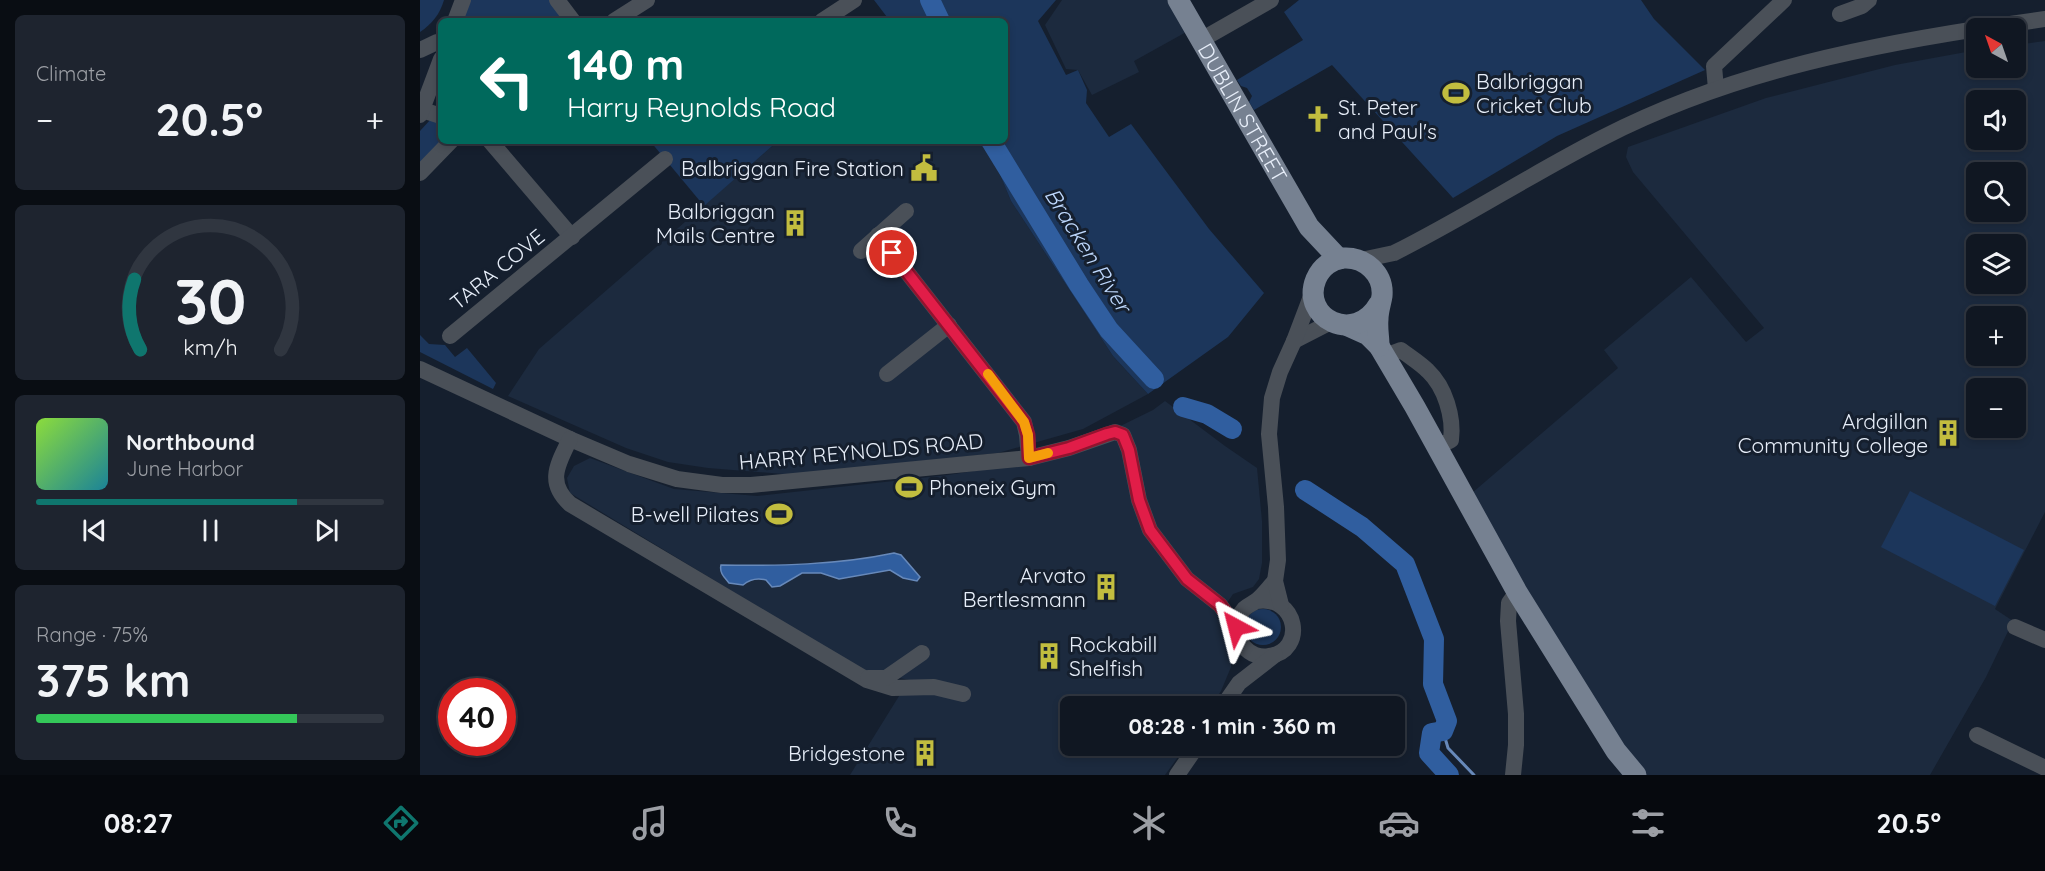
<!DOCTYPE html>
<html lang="en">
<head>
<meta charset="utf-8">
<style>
  body { margin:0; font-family:Quicksand,sans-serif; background:#1e242f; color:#f1f3f6; height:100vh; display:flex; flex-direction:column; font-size:22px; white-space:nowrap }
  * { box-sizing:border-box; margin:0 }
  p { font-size:20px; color:#9c9fa5 }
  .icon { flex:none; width:33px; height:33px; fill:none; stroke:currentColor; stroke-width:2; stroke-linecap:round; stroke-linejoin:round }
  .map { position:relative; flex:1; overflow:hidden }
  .panel { display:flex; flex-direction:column; gap:15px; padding:15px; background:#090d13; width:420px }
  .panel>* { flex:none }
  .top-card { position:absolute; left:18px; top:18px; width:570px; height:126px; border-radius:9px; box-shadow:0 3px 9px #0003,0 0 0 2px #303640; background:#00695c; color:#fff; overflow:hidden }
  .needle { width:39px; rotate:320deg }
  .controls { position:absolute; left:1546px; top:18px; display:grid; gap:12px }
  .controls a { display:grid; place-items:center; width:60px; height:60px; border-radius:9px; background:#101722; box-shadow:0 3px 9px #0003,0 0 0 2px #303640; font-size:30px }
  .speed { position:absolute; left:18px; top:678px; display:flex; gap:12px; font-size:30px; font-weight:700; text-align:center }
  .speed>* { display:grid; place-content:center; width:78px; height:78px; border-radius:50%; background:#101722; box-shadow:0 3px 9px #0003,0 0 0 2px #303640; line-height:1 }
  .speed .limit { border:9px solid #d22; background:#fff; color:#111 }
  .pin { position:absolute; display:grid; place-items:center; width:51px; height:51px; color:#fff; margin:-26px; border:3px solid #fff; border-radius:50%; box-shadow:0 2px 6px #0007 }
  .me { position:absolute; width:66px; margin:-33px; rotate:322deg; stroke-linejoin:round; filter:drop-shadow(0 0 4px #0008) }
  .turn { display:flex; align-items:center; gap:21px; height:126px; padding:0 30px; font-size:27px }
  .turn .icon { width:78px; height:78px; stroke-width:2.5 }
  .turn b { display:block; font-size:42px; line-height:51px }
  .big { font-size:45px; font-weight:800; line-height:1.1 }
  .panel .card { flex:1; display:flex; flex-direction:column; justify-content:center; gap:9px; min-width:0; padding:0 21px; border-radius:9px; background:#1e242f }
  .panel .dial { align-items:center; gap:0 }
  .dial svg { height:156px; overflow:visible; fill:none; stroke:#303640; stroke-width:7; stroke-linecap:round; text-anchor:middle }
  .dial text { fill:#f1f3f6; stroke:none }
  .song { display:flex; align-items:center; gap:18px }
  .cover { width:72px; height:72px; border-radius:9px; background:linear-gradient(135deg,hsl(90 70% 55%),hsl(190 70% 35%)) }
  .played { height:6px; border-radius:3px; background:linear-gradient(90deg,#0f766e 75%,#303640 75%) }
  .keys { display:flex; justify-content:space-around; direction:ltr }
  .heat { display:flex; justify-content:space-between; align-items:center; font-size:33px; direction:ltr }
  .charge { height:9px; border-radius:4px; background:linear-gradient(90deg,#34c759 75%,#303640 0) }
  .trip { position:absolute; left:640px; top:696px; width:345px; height:60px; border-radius:9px; background:#101722; box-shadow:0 3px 9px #0003,0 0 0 2px #303640; font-weight:800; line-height:60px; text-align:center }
  .dock { display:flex; height:96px; justify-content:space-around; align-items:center; background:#06090e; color:#9c9fa5 }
  .dock .icon { width:42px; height:42px }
  .dock .on { color:#0f766e }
  .dock b { font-size:27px; color:#f1f3f6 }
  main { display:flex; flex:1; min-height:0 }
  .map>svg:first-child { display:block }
  .built { fill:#1c2a3e; fill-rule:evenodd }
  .green { fill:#1c365b }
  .water { fill:#305e9f; stroke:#6789ba; stroke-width:1.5 }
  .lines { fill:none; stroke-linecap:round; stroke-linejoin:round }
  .stream { stroke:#6789ba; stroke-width:3 }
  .river { stroke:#305e9f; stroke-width:20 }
  .minor { stroke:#4a5058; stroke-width:16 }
  .major { stroke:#768191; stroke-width:21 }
  .route-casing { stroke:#92132f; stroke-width:15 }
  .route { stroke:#e11d48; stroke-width:10 }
  .slow { stroke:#f59e0b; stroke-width:10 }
  .labels { text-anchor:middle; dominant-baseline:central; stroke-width:6; stroke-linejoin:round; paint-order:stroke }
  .poi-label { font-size:21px; fill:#e7eef9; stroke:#151f2e; text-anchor:end }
  .street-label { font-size:21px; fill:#e7eef9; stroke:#151f2e }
  .water-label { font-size:22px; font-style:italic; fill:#bed8fd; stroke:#151f2e }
</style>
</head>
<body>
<main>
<section class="panel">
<div class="card"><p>Climate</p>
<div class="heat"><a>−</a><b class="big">20.5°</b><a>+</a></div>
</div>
<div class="card dial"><svg viewBox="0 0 100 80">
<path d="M14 69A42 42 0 1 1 86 69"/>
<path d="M14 69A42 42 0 0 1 11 33" stroke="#0f766e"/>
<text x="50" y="56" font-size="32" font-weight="700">30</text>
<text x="50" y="72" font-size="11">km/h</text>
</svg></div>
<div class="card">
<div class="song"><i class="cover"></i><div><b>Northbound</b><p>June Harbor</p></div></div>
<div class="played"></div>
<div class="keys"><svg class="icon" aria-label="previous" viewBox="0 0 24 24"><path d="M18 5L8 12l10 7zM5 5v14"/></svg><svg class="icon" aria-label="pause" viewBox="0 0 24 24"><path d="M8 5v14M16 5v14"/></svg><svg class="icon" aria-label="next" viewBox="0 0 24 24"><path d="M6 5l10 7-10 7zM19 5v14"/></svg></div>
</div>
<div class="card"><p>Range · 75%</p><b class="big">375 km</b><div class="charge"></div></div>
</section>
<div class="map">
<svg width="1625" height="775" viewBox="0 0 1625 775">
  <rect width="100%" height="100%" fill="#151f2e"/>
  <g class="built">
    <polygon points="642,0 750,0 768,31 714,61 719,72 672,95 658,70 646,69 625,25"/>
    <path d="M1625 41V512L1575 609 1593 621 1566 677 1510 775H1216L1045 499 1198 368 1184 350 1271 277 1326 342 1344 328 1213 172 1206 157 1208 147 1346 98 1475 65 1557 50V68H1596V45ZM1557 100H1596V140H1557ZM1557 172H1596V212H1557ZM1557 244H1596V284H1557ZM1557 316H1596V356H1557ZM1557 388H1596V428H1557Z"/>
    <polygon points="358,141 566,141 591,201 693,356 728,394 663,429 578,453 376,475 288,468 248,462 206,448 88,396 119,349"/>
    <polygon points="745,401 805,446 837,468 842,521 842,563 839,579 833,587 813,594 797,618 803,625 808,639 811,656 811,667 801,691 791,706 651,706 651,746 766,746 745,775 430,775 489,680 442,670 150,493 147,478 154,466 170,458 254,489 337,496 528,475 635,458 733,410"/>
  </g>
  <g class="green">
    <path d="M0 0H24C20 14 12 24 0 32Z"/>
    <polygon points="45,0 137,0 153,21 44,21 37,15"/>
    <polygon points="454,0 636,0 618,21 646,75 658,70 667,90 666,103 689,137 711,124 789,229 844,293 808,337 728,394 693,356 591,201 566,141 585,141 585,21 470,21"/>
    <polygon points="879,0 1221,0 1234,19 1285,70 1137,136 1033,198 912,65 834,110 829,102 832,96 827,88 821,86 817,80 883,40 864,12"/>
    <polygon points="11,119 21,119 21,141 0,164 0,131"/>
    <polygon points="230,141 358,141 284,206"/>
    <polygon points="0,335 9,344 25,345 35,357 47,348 76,383 73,389 0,352"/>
    <polygon points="1490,491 1604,550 1575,606 1461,547"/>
    <circle cx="843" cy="627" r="18"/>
  </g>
  <path class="water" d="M474 553 481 555 500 577 497 581 483 578 470 570 419 579 401 573H382L360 586 352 587 346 580C338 578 330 579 323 585L309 583C305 578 299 573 301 565 358 566 417 565 474 553Z"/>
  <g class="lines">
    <polyline class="stream" points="1023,731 1028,748 1054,775"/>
    <g class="river">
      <polyline points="510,0 520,21"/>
      <polyline points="571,141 659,285 689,330 734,379"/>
      <polyline points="763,407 787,414 812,429"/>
      <polyline points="885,490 942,527 985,564 1014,639 1013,684 1027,721 1023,731 1012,733 1009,753 1029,775"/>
    </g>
    <g class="minor">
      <polyline points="137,0 153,21"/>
      <polyline points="1420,14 1442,6 1449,0"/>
      <polyline points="35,21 43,0"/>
      <polyline points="194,21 227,0"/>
      <polyline points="402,21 434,0"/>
      <polyline points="1562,28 1625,19"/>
      <polyline points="781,40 851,0"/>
      <polyline points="0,50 17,42 21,43"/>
      <polyline points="1296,89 1294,66 1364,0"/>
      <polyline points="2,110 21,116"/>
      <polyline points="0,115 21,59"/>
      <polyline points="70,141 152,237"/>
      <polyline points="0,173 31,141"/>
      <polyline points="458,235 604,422 607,435 609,458"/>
      <polyline points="441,251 486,211"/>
      <path d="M941 260 974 253C1046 217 1113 173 1184 137 1301 77 1428 49 1557 29"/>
      <polyline points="30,336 245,159"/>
      <polyline points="874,341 911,322"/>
      <path d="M965 356 981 350C990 357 1000 363 1008 371 1025 387 1034 417 1031 440L1017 447"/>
      <polyline points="0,369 150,439 209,464 257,479 302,485 331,485 609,458 649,448 695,432 703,435 709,450 719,500 730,530 767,579 800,605 816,627"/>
      <polyline points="467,374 529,325"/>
      <path d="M150 439C138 464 126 482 150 504L447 680 473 688 514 687 543 694"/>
      <path d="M836 601C878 594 887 651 849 656 840 658 830 654 824 647 814 636 815 619 824 609 828 605 832 604 836 601 843 596 849 587 855 581"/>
      <polyline points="861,605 855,581 858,560 856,507 849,434 852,398 860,372 874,341 893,291"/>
      <polyline points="1595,627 1625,640"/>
      <polyline points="448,678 466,678 502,653"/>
      <polyline points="803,706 819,683 855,655"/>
      <polyline points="1557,735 1625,768"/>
      <polyline points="757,775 777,746"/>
      <polyline points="1093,775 1096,745 1096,714 1088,621 1089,603 1097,592"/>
    </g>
    <g class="major">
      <path id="s1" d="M758 0 889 227 919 259"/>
      <polyline points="928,326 948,335 959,346 995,407 1097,592 1196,751 1216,775"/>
      <path d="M959 346C959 337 957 328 958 319 958 311 961 303 962 296 964 274 945 257 924 258 912 259 901 267 896 279 880 318 935 346 959 304"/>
    </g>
  </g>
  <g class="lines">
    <defs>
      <polyline id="route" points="472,253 604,422 608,435 609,458 649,448 687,434 695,432 703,435 709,450 719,500 730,530 767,579 800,605 816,627"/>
    </defs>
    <use href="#route" class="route-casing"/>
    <use href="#route" class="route"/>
    <polyline class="slow" points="568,374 604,422 608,435 609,458 628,453"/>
  </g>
  <defs>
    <symbol id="stadium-bare" viewBox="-9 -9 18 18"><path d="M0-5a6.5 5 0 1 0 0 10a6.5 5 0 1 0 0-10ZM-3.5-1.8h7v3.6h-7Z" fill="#c2bd3f" stroke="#151f2e" stroke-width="2.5" paint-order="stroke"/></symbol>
    <symbol id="church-bare" viewBox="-9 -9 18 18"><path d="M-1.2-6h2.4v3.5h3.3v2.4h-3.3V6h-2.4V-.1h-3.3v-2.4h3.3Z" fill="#c2bd3f" stroke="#151f2e" stroke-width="2.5" paint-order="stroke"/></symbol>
    <symbol id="civic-bare" viewBox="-9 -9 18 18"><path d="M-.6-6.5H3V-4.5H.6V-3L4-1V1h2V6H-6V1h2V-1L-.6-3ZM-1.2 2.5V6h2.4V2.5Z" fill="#c2bd3f" stroke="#151f2e" stroke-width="2.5" paint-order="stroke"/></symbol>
    <symbol id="building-bare" viewBox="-9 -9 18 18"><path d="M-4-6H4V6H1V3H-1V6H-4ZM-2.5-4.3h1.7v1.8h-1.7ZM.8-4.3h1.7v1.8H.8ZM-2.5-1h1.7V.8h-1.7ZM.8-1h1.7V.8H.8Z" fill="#c2bd3f" stroke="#151f2e" stroke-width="2.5" paint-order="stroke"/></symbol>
  </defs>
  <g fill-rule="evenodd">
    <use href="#stadium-bare" x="1017" y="74" width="38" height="38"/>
    <use href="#church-bare" x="879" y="100" width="38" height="38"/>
    <use href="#civic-bare" x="485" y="149" width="38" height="38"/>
    <use href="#building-bare" x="356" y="204" width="38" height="38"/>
    <use href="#building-bare" x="1509" y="414" width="38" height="38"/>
    <use href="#stadium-bare" x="470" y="468" width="38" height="38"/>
    <use href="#stadium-bare" x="340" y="495" width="38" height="38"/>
    <use href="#building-bare" x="667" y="568" width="38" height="38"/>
    <use href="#building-bare" x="610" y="637" width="38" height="38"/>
    <use href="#building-bare" x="486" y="734" width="38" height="38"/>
  </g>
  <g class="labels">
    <g class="poi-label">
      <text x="1056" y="81" text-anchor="start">Balbriggan<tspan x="1056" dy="24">Cricket Club</tspan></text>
      <text x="918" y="107" text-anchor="start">St. Peter<tspan x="918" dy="24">and Paul's</tspan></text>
      <text x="484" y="168">Balbriggan Fire Station</text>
      <text x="355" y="211">Balbriggan<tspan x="355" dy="24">Mails Centre</tspan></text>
      <text x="1508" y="421">Ardgillan<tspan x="1508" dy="24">Community College</tspan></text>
      <text x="509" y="487" text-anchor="start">Phoneix Gym</text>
      <text x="339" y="514">B-well Pilates</text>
      <text x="666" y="575">Arvato<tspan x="666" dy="24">Bertlesmann</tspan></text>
      <text x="649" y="644" text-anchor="start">Rockabill<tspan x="649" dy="24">Shelfish</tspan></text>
      <text x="485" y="753">Bridgestone</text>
    </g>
    <g class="street-label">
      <text stroke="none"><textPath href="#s1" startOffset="130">DUBLIN STREET</textPath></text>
      <text transform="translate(77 269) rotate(-39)">TARA COVE</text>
      <text transform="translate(441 451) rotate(-5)">HARRY REYNOLDS ROAD</text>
    </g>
    <g class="water-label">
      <text transform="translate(668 250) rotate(58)">Bracken River</text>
    </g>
  </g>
</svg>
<div class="controls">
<a><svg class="needle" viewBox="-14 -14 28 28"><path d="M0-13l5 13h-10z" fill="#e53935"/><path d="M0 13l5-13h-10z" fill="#9c9fa5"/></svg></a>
<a><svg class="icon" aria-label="sound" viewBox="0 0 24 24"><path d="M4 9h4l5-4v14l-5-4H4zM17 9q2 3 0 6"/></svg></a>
<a><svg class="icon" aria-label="search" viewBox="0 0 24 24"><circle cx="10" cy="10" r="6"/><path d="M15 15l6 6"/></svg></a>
<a><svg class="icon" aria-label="layers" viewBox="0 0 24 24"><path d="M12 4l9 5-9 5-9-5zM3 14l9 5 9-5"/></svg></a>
<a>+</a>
<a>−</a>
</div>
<div class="speed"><div class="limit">40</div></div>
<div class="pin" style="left:472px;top:253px;background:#d93025"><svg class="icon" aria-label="arrive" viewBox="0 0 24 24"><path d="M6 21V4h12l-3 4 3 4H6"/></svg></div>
<svg class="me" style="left:816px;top:627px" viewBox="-20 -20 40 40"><path d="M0-17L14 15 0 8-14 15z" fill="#e11d48" stroke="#fff" stroke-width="4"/></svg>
<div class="trip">08:28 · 1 min · 360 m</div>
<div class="top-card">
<div class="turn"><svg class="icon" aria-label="left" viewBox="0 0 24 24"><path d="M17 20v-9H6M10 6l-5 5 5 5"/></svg><div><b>140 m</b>Harry Reynolds Road</div></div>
</div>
</div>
</main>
<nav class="dock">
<b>08:27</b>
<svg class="icon on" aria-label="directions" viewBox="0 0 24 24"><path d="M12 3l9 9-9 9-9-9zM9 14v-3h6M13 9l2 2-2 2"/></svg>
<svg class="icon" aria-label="music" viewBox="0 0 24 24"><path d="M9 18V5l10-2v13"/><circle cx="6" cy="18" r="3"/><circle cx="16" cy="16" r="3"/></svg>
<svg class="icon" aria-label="phone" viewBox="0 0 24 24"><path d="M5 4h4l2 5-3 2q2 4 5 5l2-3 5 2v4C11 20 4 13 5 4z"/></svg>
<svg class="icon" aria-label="climate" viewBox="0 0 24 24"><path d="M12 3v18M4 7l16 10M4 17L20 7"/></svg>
<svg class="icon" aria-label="car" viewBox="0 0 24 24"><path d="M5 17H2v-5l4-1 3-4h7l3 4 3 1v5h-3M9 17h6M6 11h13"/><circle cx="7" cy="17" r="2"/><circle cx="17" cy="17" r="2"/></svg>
<svg class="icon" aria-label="filters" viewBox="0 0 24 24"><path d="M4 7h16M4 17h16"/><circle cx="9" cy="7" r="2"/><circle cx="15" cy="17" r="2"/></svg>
<b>20.5°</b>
</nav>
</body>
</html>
